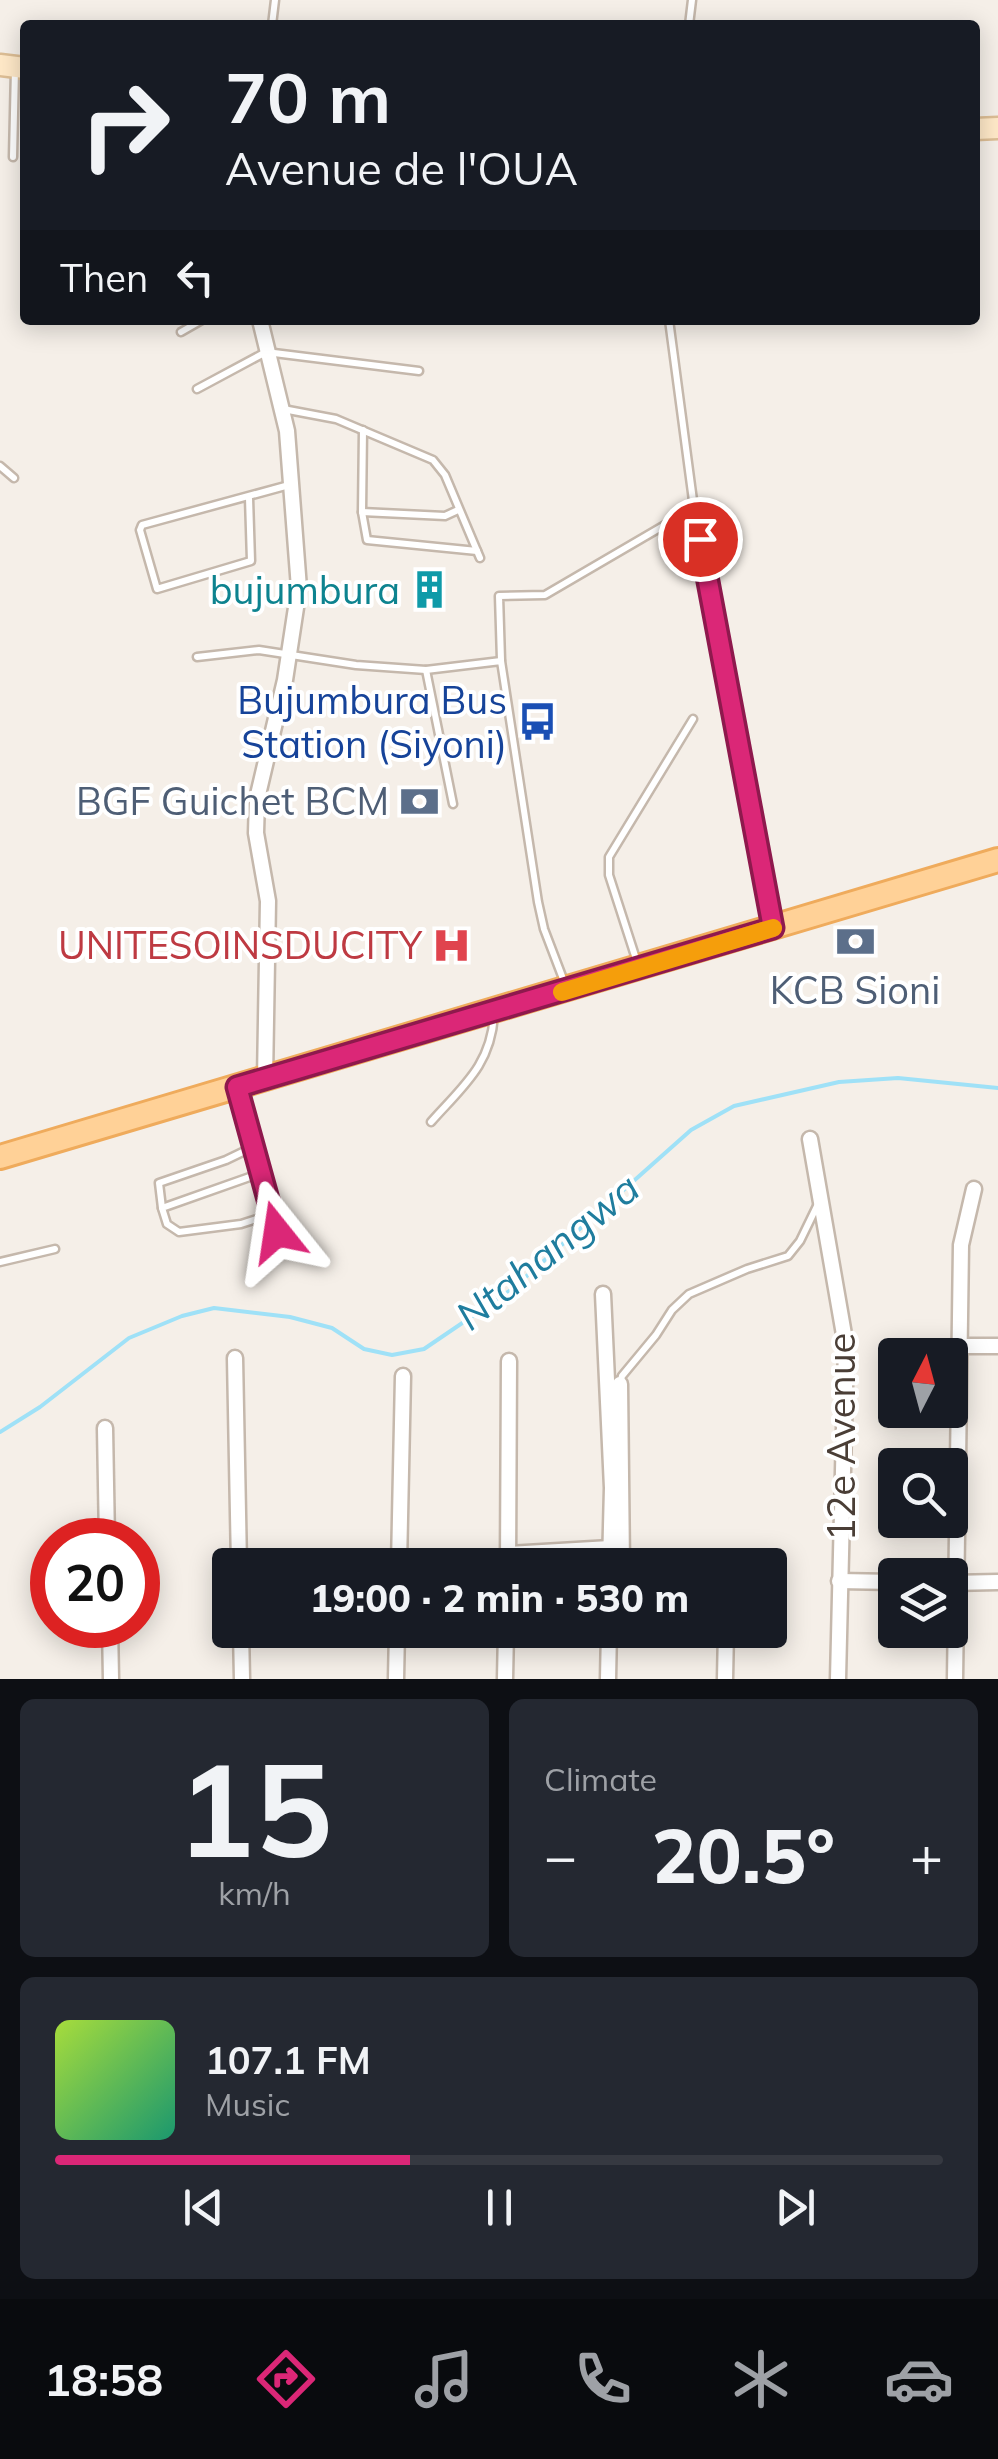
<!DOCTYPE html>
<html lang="en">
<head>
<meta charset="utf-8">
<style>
  body { margin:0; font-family:Mulish,sans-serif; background:#242831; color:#f1f3f6; height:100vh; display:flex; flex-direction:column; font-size:38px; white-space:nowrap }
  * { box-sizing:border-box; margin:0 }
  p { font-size:32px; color:#9ea1a6 }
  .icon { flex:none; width:55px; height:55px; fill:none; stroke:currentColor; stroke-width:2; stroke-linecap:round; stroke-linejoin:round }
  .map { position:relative; height:1679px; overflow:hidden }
  .drawer { display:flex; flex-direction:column; gap:20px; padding:20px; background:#0d0f14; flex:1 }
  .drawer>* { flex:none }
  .guide { position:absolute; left:20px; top:20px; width:960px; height:305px; border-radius:10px; box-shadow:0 5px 25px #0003; background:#171b24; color:#f1f3f6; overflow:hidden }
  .needle { width:65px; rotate:6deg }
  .buttons { position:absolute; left:878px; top:1338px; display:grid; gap:20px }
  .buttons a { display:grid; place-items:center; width:90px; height:90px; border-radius:10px; background:#171b24; box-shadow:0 5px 25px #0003; font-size:50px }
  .speed { position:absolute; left:30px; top:1518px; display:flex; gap:20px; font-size:50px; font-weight:700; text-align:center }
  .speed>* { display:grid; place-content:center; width:130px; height:130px; border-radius:50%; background:#171b24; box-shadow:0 5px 25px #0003; line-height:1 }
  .speed .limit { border:15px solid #d22; background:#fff; color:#111 }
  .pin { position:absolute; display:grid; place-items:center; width:85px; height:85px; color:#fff; margin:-42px; border:5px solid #fff; border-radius:50%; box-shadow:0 2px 10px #0007 }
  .me { position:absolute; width:110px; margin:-55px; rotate:345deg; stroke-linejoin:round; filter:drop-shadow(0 0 8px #0008) }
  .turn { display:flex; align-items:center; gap:35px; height:210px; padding:0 40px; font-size:45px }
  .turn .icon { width:130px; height:130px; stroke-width:2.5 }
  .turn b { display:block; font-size:70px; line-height:85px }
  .then { display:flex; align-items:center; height:95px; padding:0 40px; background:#0003; gap:20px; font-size:38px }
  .big { font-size:75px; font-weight:800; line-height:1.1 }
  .drawer .widget { flex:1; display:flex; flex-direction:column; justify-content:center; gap:15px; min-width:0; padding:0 35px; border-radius:15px; background:#242831 }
  .drawer .dial { align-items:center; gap:0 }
  .dial b { font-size:130px; line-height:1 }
  .song { display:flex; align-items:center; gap:30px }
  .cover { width:120px; height:120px; border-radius:15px; background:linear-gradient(135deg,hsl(80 70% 55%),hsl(160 70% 35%)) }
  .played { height:10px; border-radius:5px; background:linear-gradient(90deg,#db2777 40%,#363941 40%) }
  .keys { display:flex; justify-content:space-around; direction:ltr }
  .heat { display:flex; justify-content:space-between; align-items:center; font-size:55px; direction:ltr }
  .drawer .tiles { flex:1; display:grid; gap:20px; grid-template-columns:1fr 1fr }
  .widget:last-child { grid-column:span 2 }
  .trip { position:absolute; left:212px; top:1548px; width:575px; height:100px; border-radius:10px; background:#171b24; box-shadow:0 5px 25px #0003; font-weight:800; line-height:100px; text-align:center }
  .dock { display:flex; height:160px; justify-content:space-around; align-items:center; background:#090b0e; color:#9ea1a6 }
  .dock .icon { width:70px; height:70px }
  .dock .selected { color:#db2777 }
  .dock b { font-size:45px; color:#f1f3f6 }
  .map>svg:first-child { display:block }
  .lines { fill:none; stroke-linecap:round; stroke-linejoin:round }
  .stream { stroke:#9fe1f7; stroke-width:4 }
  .lane-casing { stroke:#c5b8ac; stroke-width:11 }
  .street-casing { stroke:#c5b8ac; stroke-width:19 }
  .secondary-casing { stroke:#ddbe95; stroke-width:25 }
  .primary-casing { stroke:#efab5c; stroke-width:28 }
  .lane { stroke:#fff; stroke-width:6 }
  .street { stroke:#fff; stroke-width:14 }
  .secondary { stroke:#ffe9c8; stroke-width:20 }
  .primary { stroke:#ffd197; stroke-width:22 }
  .route-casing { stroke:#8e194d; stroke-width:25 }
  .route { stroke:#db2777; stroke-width:18 }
  .slow { stroke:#f59e0b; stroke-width:18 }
  .labels { text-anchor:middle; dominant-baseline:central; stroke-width:8; stroke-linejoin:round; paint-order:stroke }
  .culture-label { font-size:38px; fill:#0d838f; stroke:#fff; text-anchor:end }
  .transit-label { font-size:38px; fill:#164399; stroke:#fff; text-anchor:end }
  .service-label { font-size:38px; fill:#4e5e75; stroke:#fff; text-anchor:end }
  .health-label { font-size:38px; fill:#be3a42; stroke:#fff; text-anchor:end }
  .street-label { font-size:38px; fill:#4a3e36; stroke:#fff }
  .water-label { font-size:40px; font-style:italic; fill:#1f7d9e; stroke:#fff }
</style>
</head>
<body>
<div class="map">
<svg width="998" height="1679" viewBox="0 0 998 1679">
  <rect width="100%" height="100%" fill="#f5efe8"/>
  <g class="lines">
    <polyline class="stream" points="0,1432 40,1407 129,1338 182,1316 214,1308 290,1317 332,1328 364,1349 392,1355 424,1349 511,1290 691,1130 734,1106 839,1082 898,1078 998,1088"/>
    <defs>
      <g id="lane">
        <polyline points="272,25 275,0"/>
        <polyline points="689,25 692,0"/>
        <polyline points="13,157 15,69"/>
        <polyline points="669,320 694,508 772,920"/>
        <polyline points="181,332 202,320"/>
        <polyline points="197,389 266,352 419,371"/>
        <polyline points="283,409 336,419 433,460 445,475 480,558"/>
        <polyline points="363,430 362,512 367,540 477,551"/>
        <polyline points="0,466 14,478"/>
        <polyline points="249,498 251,561 157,589 140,530 142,525 289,485"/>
        <polyline points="362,512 445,516 458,510"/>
        <polyline points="197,657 259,650 356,665 426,670 501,661 538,902 544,929 565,984"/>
        <polyline points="501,660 499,596 545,595 694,508"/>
        <polyline points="426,670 453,804"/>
        <polyline points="637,962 609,875 609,857 693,719"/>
        <polyline points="238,1093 277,1232"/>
        <path d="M431 1122C463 1086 491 1065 494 1015"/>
        <polyline points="261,1173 162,1208 167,1224 179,1232 241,1224 272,1214"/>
        <polyline points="162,1208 159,1183 226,1160 253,1147"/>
        <polyline points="0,1262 55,1249"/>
        <polyline points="620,1384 622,1376 656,1335 672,1310 689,1294 747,1269 788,1256 800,1241 818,1204"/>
      </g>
      <g id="street">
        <polyline points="260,320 287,431 299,588 285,680 257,799 256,833 268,901 265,1079"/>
        <polyline points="810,1139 846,1346 838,1679"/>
        <polyline points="603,1294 612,1488 610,1565"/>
        <polyline points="958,1346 998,1346"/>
        <polyline points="235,1358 239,1565"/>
        <polyline points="620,1384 622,1565"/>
        <polyline points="105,1428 107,1540"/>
        <polyline points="508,1554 610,1548"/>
        <polyline points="331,1565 399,1562 480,1565"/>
        <polyline points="399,1565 403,1376"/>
        <polyline points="508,1565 509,1361"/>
        <polyline points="839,1581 895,1582"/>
        <polyline points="951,1583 998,1582"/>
        <polyline points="110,1625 111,1679"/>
        <polyline points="241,1630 242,1679"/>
        <polyline points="396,1679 397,1630"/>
        <polyline points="505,1679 506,1630"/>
        <polyline points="608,1679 609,1630"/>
        <polyline points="725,1679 726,1630"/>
        <polyline points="955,1679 961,1245 974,1189"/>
      </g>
      <g id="secondary">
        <polyline points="0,65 25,68"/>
        <polyline points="975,129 998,128"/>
      </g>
      <polyline id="primary" points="0,1157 998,860"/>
    </defs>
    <use href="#lane" class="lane-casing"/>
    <use href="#street" class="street-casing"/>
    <use href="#secondary" class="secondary-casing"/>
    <use href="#primary" class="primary-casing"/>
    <use href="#lane" class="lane"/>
    <use href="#street" class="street"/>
    <use href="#secondary" class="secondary"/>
    <use href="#primary" class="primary"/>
  </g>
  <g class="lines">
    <defs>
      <polyline id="route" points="277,1232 237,1087 773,928 700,539"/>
    </defs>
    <use href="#route" class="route-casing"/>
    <use href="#route" class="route"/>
    <polyline class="slow" points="562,992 773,928"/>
  </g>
  <defs>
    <symbol id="building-bare" viewBox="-9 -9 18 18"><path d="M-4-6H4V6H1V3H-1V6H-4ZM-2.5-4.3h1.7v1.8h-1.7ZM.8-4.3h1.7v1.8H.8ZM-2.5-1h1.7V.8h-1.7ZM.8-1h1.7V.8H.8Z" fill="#0f9aa8" stroke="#fff" stroke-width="2.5" paint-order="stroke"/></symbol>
    <symbol id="bus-bare" viewBox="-9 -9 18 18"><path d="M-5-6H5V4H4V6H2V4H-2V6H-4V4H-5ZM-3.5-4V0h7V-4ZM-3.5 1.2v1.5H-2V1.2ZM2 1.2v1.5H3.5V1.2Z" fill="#1a4fb4" stroke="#fff" stroke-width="2.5" paint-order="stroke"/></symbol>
    <symbol id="bank-bare" viewBox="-9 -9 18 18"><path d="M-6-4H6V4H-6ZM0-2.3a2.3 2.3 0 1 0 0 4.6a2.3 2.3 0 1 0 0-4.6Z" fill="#5c6f8a" stroke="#fff" stroke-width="2.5" paint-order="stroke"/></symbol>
    <symbol id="hospital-bare" viewBox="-9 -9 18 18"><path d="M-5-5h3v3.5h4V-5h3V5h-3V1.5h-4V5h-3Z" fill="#e0444e" stroke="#fff" stroke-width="2.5" paint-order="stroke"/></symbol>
  </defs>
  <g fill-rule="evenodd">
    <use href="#building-bare" x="402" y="562" width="55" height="55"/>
    <use href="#bus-bare" x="510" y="694" width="55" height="55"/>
    <use href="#bank-bare" x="392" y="774" width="55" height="55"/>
    <use href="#bank-bare" x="828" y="914" width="55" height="55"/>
    <use href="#hospital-bare" x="424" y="918" width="55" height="55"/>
  </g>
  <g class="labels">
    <g class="culture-label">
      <text x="400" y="590">bujumbura</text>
    </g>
    <g class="transit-label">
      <text x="507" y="700">Bujumbura Bus<tspan x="507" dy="44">Station (Siyoni)</tspan></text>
    </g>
    <g class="service-label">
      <text x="389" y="801">BGF Guichet BCM</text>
      <text x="855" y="990" text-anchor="middle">KCB Sioni</text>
    </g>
    <g class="health-label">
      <text x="422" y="945">UNITESOINSDUCITY</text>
    </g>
    <g class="street-label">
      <text transform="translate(841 1437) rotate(-90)">12e Avenue</text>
    </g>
    <g class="water-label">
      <text transform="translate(547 1251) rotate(-39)">Ntahangwa</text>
    </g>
  </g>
</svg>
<div class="buttons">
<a><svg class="needle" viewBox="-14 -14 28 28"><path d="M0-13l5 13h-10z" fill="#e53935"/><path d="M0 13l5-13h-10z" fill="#9ea1a6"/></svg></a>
<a><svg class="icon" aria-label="search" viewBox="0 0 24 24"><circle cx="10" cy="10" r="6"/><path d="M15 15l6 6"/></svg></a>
<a><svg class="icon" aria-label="layers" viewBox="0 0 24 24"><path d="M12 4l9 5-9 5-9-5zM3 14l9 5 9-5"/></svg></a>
</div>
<div class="speed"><div class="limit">20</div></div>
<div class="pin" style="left:700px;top:539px;background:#d93025"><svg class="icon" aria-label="arrive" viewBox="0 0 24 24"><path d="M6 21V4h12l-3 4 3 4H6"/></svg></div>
<svg class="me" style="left:277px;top:1232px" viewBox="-20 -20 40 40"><path d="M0-17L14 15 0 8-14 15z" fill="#db2777" stroke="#fff" stroke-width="4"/></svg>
<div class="trip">19:00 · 2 min · 530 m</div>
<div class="guide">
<div class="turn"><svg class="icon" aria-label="right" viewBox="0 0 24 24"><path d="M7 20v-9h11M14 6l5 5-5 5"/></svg><div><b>70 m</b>Avenue de l'OUA</div></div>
<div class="then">Then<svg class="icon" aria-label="left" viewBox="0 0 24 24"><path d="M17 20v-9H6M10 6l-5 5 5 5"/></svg></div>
</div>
</div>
<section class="drawer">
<div class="tiles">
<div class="widget dial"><b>15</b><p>km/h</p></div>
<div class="widget"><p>Climate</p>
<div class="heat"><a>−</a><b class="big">20.5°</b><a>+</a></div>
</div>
<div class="widget">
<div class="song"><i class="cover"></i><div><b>107.1 FM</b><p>Music</p></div></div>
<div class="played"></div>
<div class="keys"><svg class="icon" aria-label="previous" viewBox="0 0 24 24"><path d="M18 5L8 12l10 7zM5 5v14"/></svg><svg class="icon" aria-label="pause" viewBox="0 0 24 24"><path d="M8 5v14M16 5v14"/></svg><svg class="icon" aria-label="next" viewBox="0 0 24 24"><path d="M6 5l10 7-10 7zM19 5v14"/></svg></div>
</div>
</div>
</section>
<nav class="dock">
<b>18:58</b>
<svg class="icon selected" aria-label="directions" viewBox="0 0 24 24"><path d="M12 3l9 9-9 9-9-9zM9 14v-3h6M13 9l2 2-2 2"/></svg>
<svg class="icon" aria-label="music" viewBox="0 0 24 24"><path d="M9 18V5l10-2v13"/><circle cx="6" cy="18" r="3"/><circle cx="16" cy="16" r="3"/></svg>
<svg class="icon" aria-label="phone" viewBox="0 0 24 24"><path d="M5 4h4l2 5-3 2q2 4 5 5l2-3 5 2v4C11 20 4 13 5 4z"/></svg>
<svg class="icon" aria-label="climate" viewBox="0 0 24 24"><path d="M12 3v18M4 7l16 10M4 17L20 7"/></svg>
<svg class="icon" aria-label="car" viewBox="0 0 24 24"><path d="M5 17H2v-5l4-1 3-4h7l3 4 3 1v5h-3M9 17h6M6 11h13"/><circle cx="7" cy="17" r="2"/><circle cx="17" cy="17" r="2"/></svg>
</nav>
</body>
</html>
